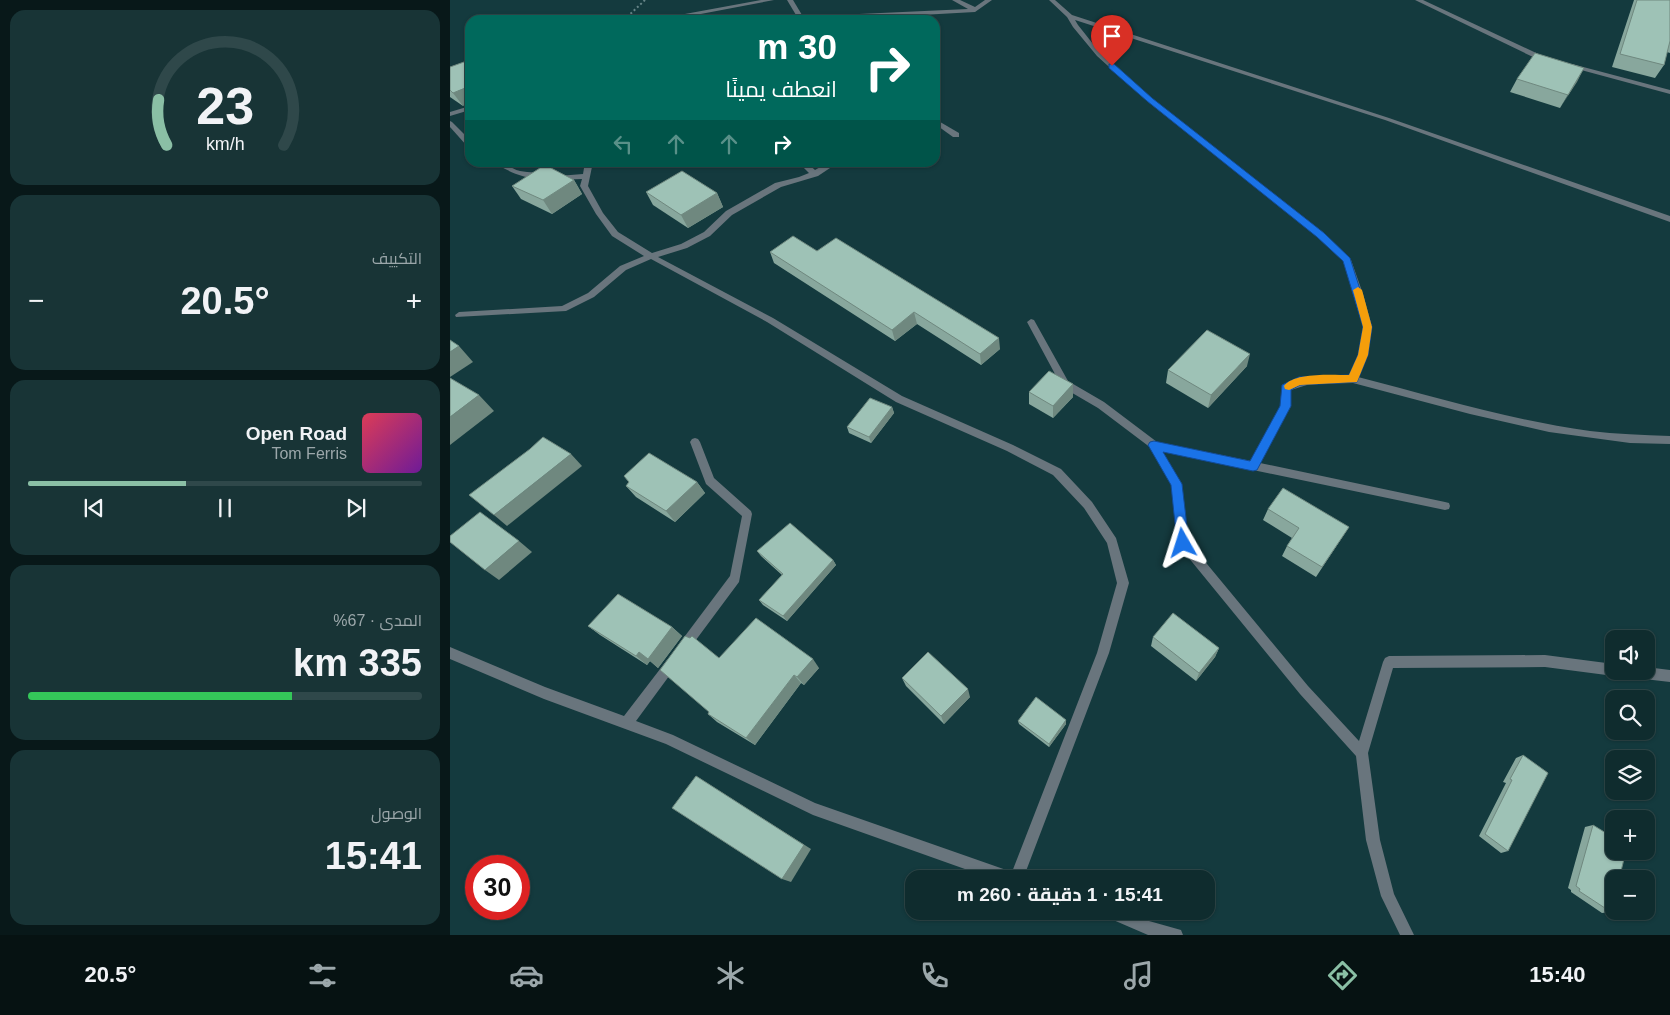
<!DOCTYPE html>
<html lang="ar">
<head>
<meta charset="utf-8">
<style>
  body { margin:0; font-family:Helvetica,Cairo,sans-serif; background:#183436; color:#f1f3f6; direction:rtl; height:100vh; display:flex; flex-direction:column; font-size:19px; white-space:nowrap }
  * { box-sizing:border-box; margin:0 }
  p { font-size:16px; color:#9ba7aa }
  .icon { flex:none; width:28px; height:28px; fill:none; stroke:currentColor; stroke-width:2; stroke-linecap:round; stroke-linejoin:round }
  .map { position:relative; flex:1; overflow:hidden; direction:ltr }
  .sheet { display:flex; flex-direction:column; gap:10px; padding:10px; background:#081819; width:450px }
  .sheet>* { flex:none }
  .banner { position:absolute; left:15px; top:15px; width:475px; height:152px; border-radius:15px; box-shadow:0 1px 4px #0004,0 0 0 1px #2f484a; direction:rtl; background:#00695c; color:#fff; overflow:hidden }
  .controls { position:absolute; left:1155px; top:630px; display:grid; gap:10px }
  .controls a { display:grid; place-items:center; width:50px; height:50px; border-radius:10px; background:#0f2c2e; box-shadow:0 1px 4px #0004,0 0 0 1px #2f484a; font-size:25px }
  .speed { position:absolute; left:15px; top:855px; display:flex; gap:10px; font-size:25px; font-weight:700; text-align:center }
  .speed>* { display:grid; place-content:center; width:65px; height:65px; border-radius:50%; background:#0f2c2e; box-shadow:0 1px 4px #0004,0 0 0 1px #2f484a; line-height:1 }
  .speed .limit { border:8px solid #d22; background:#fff; color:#111 }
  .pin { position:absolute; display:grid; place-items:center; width:42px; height:42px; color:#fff; margin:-51px -21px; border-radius:50% 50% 50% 0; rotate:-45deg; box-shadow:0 0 5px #0007 }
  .pin .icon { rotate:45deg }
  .me { position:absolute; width:55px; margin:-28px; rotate:354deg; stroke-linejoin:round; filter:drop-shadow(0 0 4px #0008) }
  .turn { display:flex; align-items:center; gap:18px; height:105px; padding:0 20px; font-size:22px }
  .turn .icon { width:65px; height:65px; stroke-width:2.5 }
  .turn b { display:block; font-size:35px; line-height:42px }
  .lanes { display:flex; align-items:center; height:48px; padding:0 20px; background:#0003; justify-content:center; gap:25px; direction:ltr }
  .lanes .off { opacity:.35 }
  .big { font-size:38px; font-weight:700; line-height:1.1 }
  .sheet .card { flex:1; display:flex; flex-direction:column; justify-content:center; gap:8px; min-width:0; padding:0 18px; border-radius:15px; background:#183436 }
  .sheet .dial { align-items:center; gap:0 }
  .dial svg { height:130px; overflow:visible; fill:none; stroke:#2f484a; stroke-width:7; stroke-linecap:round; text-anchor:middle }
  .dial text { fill:#f1f3f6; stroke:none }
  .song { display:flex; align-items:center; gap:15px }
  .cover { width:60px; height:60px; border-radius:8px; background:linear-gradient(135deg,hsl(350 70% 55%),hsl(280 70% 35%)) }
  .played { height:5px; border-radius:2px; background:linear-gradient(90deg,#8abfa5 40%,#2f484a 40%) }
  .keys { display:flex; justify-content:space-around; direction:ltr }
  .heat { display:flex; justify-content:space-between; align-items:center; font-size:28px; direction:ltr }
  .charge { height:8px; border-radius:4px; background:linear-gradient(90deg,#34c759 67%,#2f484a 0) }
  .trip { position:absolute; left:455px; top:870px; width:310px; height:50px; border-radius:15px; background:#0f2c2e; box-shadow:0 1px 4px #0004,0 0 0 1px #2f484a; font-weight:700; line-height:50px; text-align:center; direction:rtl }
  .menu { display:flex; height:80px; justify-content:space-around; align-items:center; background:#061212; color:#9ba7aa }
  .menu .icon { width:35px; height:35px }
  .menu .on { color:#8abfa5 }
  .menu b { font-size:22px; color:#f1f3f6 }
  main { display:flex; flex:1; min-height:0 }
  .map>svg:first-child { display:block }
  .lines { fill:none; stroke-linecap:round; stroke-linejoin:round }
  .path { stroke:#688689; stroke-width:2; stroke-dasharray:2 2.5; stroke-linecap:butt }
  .minor { fill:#69757d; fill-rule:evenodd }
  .wall { fill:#88a79d }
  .shaded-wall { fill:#6f887f }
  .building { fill:#9ec2b6; stroke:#6f887f }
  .route { fill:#1a73e8; stroke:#114b97 }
  .slow { fill:#f59e0b }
</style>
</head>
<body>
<main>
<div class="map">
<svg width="1220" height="935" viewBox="0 0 1220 935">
  <rect width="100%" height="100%" fill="#143a3e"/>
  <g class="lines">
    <polyline class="path" points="174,20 195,0"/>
    <g class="minor">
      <polygon points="311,0 324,0 219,20 224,16"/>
      <polygon points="337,0 343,0 355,20 349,20"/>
      <polygon points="502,0 510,0 525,7 535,0 542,0 525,12 381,20 409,14 518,9"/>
      <path d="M599 0H605L622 15 939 118 1220 216V222L935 120 625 20 628 25 651 54 701 99 874 233 901 260 913 294 922 327 918 355 908 377C985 397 1061 420 1140 431 1166 434 1193 435 1220 436V444L1180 443 1099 432 1020 414 903 383 860 384 841 390V406L810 463 995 502 999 503 1000 506 999 509 995 510 712 451 731 484 738 541 858 686 909 741 933 662 935 658 939 656 1095 655 1164 664V671H1169L1168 674 1164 676 1095 667 943 668 918 753 930 840 944 894 964 935H950L931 896 916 840 906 756 850 694 729 546 721 484 701 448 648 408 612 387 577 322 581 319 584 320 618 381 654 402 707 442 801 461 831 406 833 385 860 377 900 375 908 355 914 327 905 294 893 261 868 237 697 101 647 56 623 27 617 17Z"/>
      <polygon points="965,0 973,0 1099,59 1096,61 1083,57"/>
      <polygon points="1122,64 1220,90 1220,94 1120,67 1120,65"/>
      <polygon points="20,106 20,110 0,116 0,112"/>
      <polygon points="485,119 509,133 509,137 503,137 485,124"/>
      <polygon points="0,121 2,122 20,140 20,146 17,146 0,127"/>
      <path d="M44 162C56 162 59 168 70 171 79 173 90 171 98 176 86 184 55 171 44 162Z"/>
      <polygon points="135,162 143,162 138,186 153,213 168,232 202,253 231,244 254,232 276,211 325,183 349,177 359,173 348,162 356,162 365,170 379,162 389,162 368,176 331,187 282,215 260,236 237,248 208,257 323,318 452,396 563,445 611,469 642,502 666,538 679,583 659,653 573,879 543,879 363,815 216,744 94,699 0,659 0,647 95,687 174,716 217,660 221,658 225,660 227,664 225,668 186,721 223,735 365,803 562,872 647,653 667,583 657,543 634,508 603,475 557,451 446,402 317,322 201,259 176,270 144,297 116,311 6,317 5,315 9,312 112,306 138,293 170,266 194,256 162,236 146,214 130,186 132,179 108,180 104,178 108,176 133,174"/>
      <polygon points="245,438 248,439 250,442 264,478 301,511 302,514 289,582 237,652 233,654 229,652 227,648 229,644 280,576 292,516 256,484 240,442 242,439"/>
      <polygon points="1196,667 1220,670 1220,682 1177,677 1173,675 1171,671 1196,671"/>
      <polygon points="652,911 676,911 699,921 731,930 733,935 698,935 654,916"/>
    </g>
  </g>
  <g class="wall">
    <polygon points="1184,0 1220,0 1220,53 1217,52 1214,65 1205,78 1162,67"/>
    <polygon points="0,67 13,106 0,97"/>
    <polygon points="1134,68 1110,108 1060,92 1067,79"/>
    <polygon points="124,180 132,194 102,214 71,199 62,186"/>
    <polygon points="196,192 267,193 273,207 238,228 203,205"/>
    <polygon points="367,251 550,349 531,365 467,324 445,341 324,263 320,252"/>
    <polygon points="797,366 758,408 716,383 718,370"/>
    <polygon points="579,392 623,397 603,418 579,404"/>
    <polygon points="442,407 444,413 421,443 399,433 397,427"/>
    <polygon points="174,476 247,482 255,493 225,522 186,497 176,486 179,482"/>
    <polygon points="818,509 899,527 866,577 832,556 837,546 842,538 813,520"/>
    <polygon points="307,551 383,560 386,565 337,621 313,605 309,600 332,575 311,556"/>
    <polygon points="138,626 222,627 232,636 208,668 200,661 197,665 150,635"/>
    <polygon points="703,637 769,648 765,657 746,681 701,646"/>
    <polygon points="269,658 369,668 354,685 351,683 305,745 267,722 258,714 259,712"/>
    <polygon points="452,678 520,697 494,724 456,686"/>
    <polygon points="568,721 616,724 599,747 569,724"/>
    <polygon points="1073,755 1058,851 1051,853 1029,836 1056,783 1053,782 1066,758"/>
    <polygon points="1143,825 1161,912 1152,913 1121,892 1121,890 1118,888 1135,827"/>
  </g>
  <g class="shaded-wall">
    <polygon points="1134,68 1127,82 1110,108 1118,95"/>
    <polygon points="20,86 20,103 13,106 3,93"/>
    <polygon points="124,180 132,194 102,214 93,200"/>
    <polygon points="267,193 273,207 238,228 231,215"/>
    <polygon points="464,312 467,324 445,341 442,330"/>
    <polygon points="549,338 550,349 531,365 530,354"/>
    <polygon points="9,346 23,362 0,377 0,352"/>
    <polygon points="800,354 797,366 758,408 761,395"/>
    <polygon points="623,384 623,397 603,418 603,406"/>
    <polygon points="29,395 44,411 0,445 0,417"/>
    <polygon points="442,407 444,413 421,443 419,437"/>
    <polygon points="121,454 132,466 57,526 44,515"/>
    <polygon points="247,482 255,493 225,522 216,511"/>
    <polygon points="69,541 82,552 49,580 35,570"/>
    <polygon points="383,560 386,565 337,621 333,616"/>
    <polygon points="222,627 232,636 208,668 200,661 197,665 186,656 189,652"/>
    <polygon points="769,648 765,657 746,681 749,673"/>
    <polygon points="363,659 369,668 354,685 347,677"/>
    <polygon points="344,675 351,683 305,745 296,738"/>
    <polygon points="518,689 520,697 494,724 491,716"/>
    <polygon points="616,720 616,724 599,747 599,744"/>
    <polygon points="246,776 361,849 341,882 332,879"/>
  </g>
  <g class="building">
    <polygon points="1187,0 1220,0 1220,41 1214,65 1170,54"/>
    <polygon points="1085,53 1134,68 1118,95 1067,79"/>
    <polygon points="14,62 20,66 20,86 3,93 0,90 0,67"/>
    <polygon points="90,168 101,168 124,180 93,200 62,186"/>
    <polygon points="232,171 267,193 231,215 196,192"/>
    <polygon points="343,236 367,251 386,238 549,338 530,354 464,312 442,330 320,252"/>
    <polygon points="757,330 800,354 761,395 718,370"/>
    <polygon points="0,340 9,346 0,352"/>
    <polygon points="599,371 623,384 603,406 579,392"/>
    <polygon points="0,378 29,395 0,417"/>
    <polygon points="420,398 442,407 419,437 397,427"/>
    <polygon points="93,437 121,454 44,515 19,495 80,449"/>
    <polygon points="199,453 247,482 216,511 176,486 179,482 174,476"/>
    <polygon points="833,488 899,527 872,567 837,546 849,528 818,509"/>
    <polygon points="30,512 69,541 35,570 0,542 0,536"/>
    <polygon points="340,523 383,560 333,616 309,600 333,574 307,551"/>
    <polygon points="168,594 222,627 198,659 189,652 186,656 138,626"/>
    <polygon points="723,613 769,648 749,673 703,637"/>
    <polygon points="306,618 363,659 347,677 344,675 296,738 258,714 259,712 210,670 235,636 240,638 242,636 269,658"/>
    <polygon points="478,652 518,689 491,716 452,678"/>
    <polygon points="586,697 616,720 599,744 568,721"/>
    <polygon points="1073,755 1098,773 1058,851 1035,834 1062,780 1060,779"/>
    <polygon points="246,776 354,845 332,879 222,808"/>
    <polygon points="1143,825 1164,838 1164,851 1176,851 1169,879 1164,879 1164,901 1161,912 1129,891 1130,889 1126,886"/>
  </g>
  <polygon class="route" points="659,64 664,64 702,98 874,233 900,258 922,327 918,355 907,382 850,385 841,390 841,406 807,470 803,471 713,452 732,484 739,543 737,547 733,548 728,547 727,543 721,485 698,445 700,442 704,441 800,461 830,406 832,385 849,377 899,375 908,355 913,327 893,261 867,237 697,101 659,68"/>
  <path class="slow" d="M908 287 912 290 922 327 918 355 907 382 850 385 839 390 835 389 834 386C844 372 883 375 899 375L908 355 913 327 903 290Z"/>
</svg>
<div class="controls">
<a><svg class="icon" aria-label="sound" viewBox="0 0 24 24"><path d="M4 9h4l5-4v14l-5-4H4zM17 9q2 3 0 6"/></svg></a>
<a><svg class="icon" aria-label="search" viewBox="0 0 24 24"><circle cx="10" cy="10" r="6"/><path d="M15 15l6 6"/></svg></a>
<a><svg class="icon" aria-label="layers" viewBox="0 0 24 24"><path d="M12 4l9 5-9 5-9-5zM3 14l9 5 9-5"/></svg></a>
<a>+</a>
<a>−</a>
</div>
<div class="speed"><div class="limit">30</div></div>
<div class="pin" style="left:662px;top:66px;background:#d93025"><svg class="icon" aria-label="arrive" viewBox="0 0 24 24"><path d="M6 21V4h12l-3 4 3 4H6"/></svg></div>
<svg class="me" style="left:733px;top:543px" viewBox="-20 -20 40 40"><path d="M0-17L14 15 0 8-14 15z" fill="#1a73e8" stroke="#fff" stroke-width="4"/></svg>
<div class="trip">15:41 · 1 دقيقة · 260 m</div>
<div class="banner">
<div class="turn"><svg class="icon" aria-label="right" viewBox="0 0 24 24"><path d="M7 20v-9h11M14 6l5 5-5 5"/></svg><div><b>30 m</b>انعطف يمينًا</div></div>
<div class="lanes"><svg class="icon off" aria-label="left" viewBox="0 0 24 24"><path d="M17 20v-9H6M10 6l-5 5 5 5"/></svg><svg class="icon off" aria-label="ahead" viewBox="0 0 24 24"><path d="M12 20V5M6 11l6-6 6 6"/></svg><svg class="icon off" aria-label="ahead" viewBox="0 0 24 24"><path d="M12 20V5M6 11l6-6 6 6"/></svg><svg class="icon" aria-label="right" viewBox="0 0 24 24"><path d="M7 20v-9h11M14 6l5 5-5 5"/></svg></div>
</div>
</div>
<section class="sheet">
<div class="card dial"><svg viewBox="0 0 100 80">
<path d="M14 69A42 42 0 1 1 86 69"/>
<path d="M14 69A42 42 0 0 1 9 41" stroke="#8abfa5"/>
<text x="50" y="56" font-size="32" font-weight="700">23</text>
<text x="50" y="72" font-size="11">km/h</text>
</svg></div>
<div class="card"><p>التكييف</p>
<div class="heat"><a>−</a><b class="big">20.5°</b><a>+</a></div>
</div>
<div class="card">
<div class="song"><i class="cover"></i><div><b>Open Road</b><p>Tom Ferris</p></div></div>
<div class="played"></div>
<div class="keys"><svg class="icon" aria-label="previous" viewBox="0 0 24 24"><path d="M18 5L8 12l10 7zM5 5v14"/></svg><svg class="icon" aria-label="pause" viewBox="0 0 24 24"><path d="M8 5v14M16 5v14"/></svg><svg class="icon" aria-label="next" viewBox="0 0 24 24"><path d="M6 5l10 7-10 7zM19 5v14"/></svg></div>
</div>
<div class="card"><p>المدى · 67%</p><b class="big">335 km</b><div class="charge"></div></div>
<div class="card"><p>الوصول</p><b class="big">15:41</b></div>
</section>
</main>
<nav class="menu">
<b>15:40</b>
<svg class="icon on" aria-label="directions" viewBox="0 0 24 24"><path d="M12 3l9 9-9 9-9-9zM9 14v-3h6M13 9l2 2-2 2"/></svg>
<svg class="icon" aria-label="music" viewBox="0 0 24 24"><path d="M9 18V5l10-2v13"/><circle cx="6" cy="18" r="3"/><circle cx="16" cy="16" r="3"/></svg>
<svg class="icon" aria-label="phone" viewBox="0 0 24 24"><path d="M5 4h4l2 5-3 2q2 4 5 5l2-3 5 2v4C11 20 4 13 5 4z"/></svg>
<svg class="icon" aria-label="climate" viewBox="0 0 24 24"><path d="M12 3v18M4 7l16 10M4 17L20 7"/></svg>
<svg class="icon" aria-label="car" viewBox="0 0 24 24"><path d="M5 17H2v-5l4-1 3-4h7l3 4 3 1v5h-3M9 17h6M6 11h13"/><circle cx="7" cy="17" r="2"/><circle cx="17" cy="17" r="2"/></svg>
<svg class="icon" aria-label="filters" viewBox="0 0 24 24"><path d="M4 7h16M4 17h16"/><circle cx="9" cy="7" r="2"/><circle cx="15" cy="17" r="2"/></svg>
<b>20.5°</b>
</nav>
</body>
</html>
